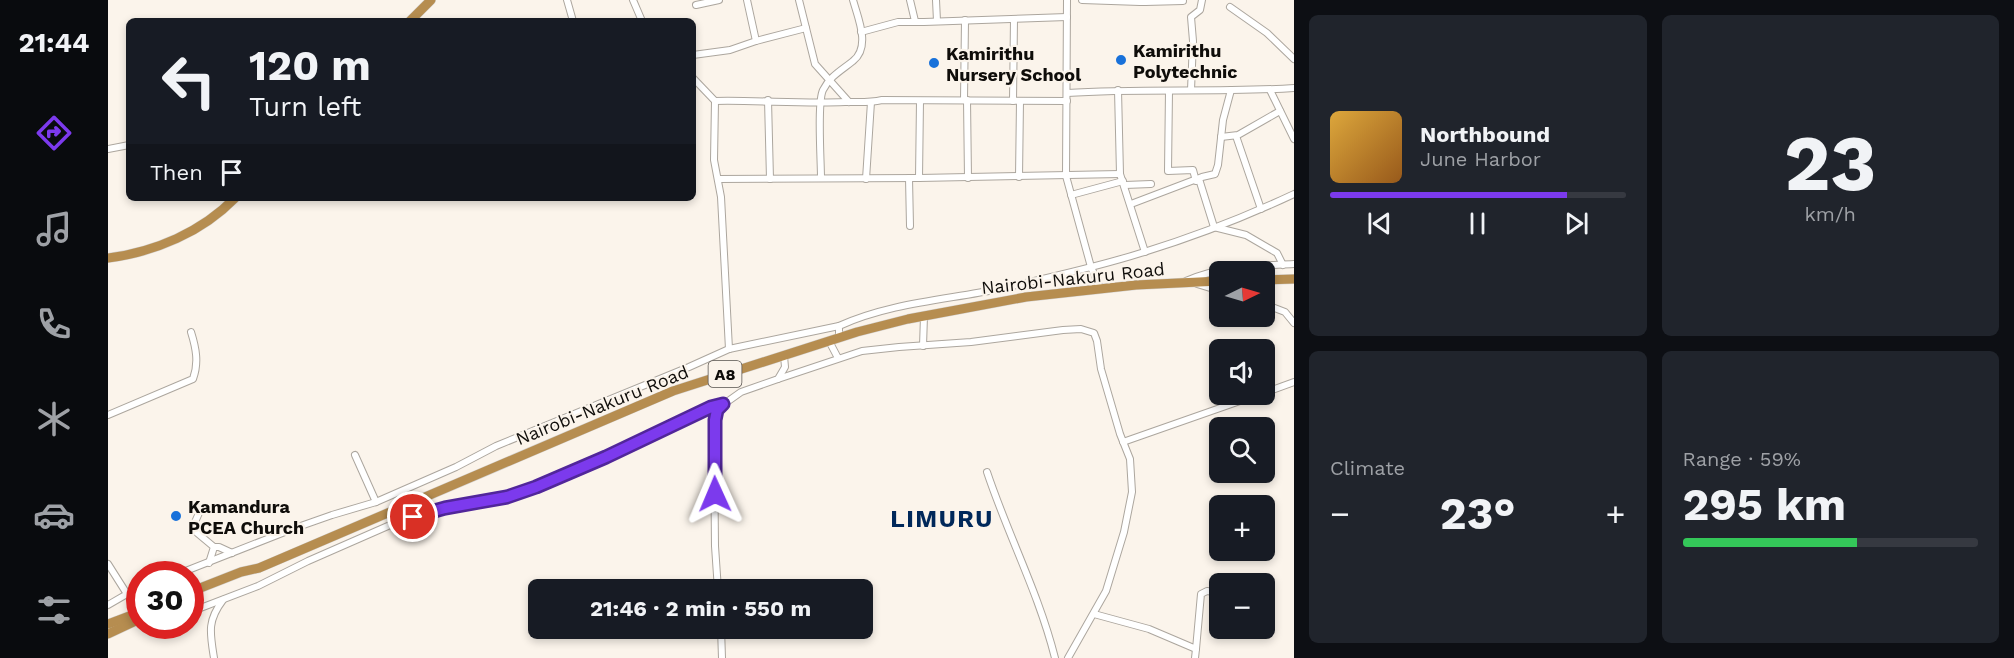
<!DOCTYPE html>
<html lang="en">
<head>
<meta charset="utf-8">
<style>
  body { margin:0; font-family:"Work Sans",sans-serif; background:#20242c; color:#f1f3f6; height:100vh; display:flex; flex-direction:column; font-size:22px; white-space:nowrap }
  * { box-sizing:border-box; margin:0 }
  p { font-size:20px; color:#9ea1a6 }
  .icon { flex:none; width:33px; height:33px; fill:none; stroke:currentColor; stroke-width:2; stroke-linecap:round; stroke-linejoin:round }
  .map { position:relative; flex:1; overflow:hidden }
  .panel { display:flex; flex-direction:column; gap:15px; padding:15px; background:#0d0f14; width:720px }
  .panel>* { flex:none }
  .top-card { position:absolute; left:18px; top:18px; width:570px; height:183px; border-radius:9px; box-shadow:0 3px 9px #0003; background:#171b24; color:#f1f3f6; overflow:hidden }
  .needle { width:39px; rotate:85deg }
  .tools { position:absolute; left:1101px; top:261px; display:grid; gap:12px }
  .tools a { display:grid; place-items:center; width:66px; height:66px; border-radius:9px; background:#171b24; box-shadow:0 3px 9px #0003; font-size:30px }
  .speed { position:absolute; left:18px; top:561px; display:flex; gap:12px; font-size:30px; font-weight:700; text-align:center }
  .speed>* { display:grid; place-content:center; width:78px; height:78px; border-radius:50%; background:#171b24; box-shadow:0 3px 9px #0003; line-height:1 }
  .speed .limit { border:9px solid #d22; background:#fff; color:#111 }
  .pin { position:absolute; display:grid; place-items:center; width:51px; height:51px; color:#fff; margin:-26px; border:3px solid #fff; border-radius:50%; box-shadow:0 2px 6px #0007 }
  .me { position:absolute; width:66px; margin:-33px; rotate:359deg; stroke-linejoin:round; filter:drop-shadow(0 0 4px #0008) }
  .turn { display:flex; align-items:center; gap:21px; height:126px; padding:0 24px; font-size:27px }
  .turn .icon { width:78px; height:78px; stroke-width:2.5 }
  .turn b { display:block; font-size:42px; line-height:51px }
  .then { display:flex; align-items:center; height:57px; padding:0 24px; background:#0003; gap:12px; font-size:22px }
  .big { font-size:45px; font-weight:700; line-height:1.1 }
  .panel .tile { flex:1; display:flex; flex-direction:column; justify-content:center; gap:9px; min-width:0; padding:0 21px; border-radius:9px; background:#20242c }
  .panel .dial { align-items:center; gap:0 }
  .dial b { font-size:78px; line-height:1 }
  .song { display:flex; align-items:center; gap:18px }
  .cover { width:72px; height:72px; border-radius:9px; background:linear-gradient(135deg,hsl(40 70% 55%),hsl(30 70% 35%)) }
  .played { height:6px; border-radius:3px; background:linear-gradient(90deg,#7c3aed 80%,#363941 80%) }
  .keys { display:flex; justify-content:space-around; direction:ltr }
  .heat { display:flex; justify-content:space-between; align-items:center; font-size:33px; direction:ltr }
  .charge { height:9px; border-radius:4px; background:linear-gradient(90deg,#34c759 59%,#363941 0) }
  .panel .tiles { flex:1; display:grid; gap:15px; grid-template-columns:repeat(2,1fr) }
  .trip { position:absolute; left:420px; top:579px; width:345px; height:60px; border-radius:9px; background:#171b24; box-shadow:0 3px 9px #0003; font-weight:700; line-height:60px; text-align:center }
  main { display:flex; flex:1; min-height:0 }
  .tabs { display:flex; flex-direction:column; width:108px; justify-content:space-around; align-items:center; background:#090b0e; color:#9ea1a6 }
  .tabs .icon { width:42px; height:42px }
  .tabs .active { color:#7c3aed }
  .tabs b { font-size:27px; color:#f1f3f6 }
  .map>svg:first-child { display:block }
  .lines { fill:none; stroke-linecap:round; stroke-linejoin:round }
  .minor-casing { stroke:#aca69e; stroke-width:8 }
  .highway-casing { stroke:#d4d3d3; stroke-width:10 }
  .minor { stroke:#fff; stroke-width:6 }
  .highway { stroke:#b68d50; stroke-width:9 }
  .route-casing { stroke:#51269a; stroke-width:15 }
  .route { stroke:#7c3aed; stroke-width:10 }
  .poi-dot { fill:#1871da; stroke:#fbf4eb; stroke-width:2 }
  .labels { text-anchor:middle; dominant-baseline:central; stroke-width:4.5; stroke-linejoin:round; paint-order:stroke }
  .shield { fill:#fbf4eb; stroke:#56524e; stroke-width:1.5 }
  .shield-label { font-size:16px; font-weight:bold; fill:#0f0d0a }
  .poi-label { font-size:18px; font-weight:bold; fill:#0f0d0a; stroke:#fbf4eb; text-anchor:start }
  .street-label { font-size:18px; fill:#0f0d0a; stroke:#fbf4eb }
  .district-label { font-size:24px; font-weight:bold; letter-spacing:1.5px; fill:#00285a; stroke:#fbf4eb }
</style>
</head>
<body>
<main>
<nav class="tabs">
<b>21:44</b>
<svg class="icon active" aria-label="directions" viewBox="0 0 24 24"><path d="M12 3l9 9-9 9-9-9zM9 14v-3h6M13 9l2 2-2 2"/></svg>
<svg class="icon" aria-label="music" viewBox="0 0 24 24"><path d="M9 18V5l10-2v13"/><circle cx="6" cy="18" r="3"/><circle cx="16" cy="16" r="3"/></svg>
<svg class="icon" aria-label="phone" viewBox="0 0 24 24"><path d="M5 4h4l2 5-3 2q2 4 5 5l2-3 5 2v4C11 20 4 13 5 4z"/></svg>
<svg class="icon" aria-label="climate" viewBox="0 0 24 24"><path d="M12 3v18M4 7l16 10M4 17L20 7"/></svg>
<svg class="icon" aria-label="car" viewBox="0 0 24 24"><path d="M5 17H2v-5l4-1 3-4h7l3 4 3 1v5h-3M9 17h6M6 11h13"/><circle cx="7" cy="17" r="2"/><circle cx="17" cy="17" r="2"/></svg>
<svg class="icon" aria-label="filters" viewBox="0 0 24 24"><path d="M4 7h16M4 17h16"/><circle cx="9" cy="7" r="2"/><circle cx="15" cy="17" r="2"/></svg>
</nav>
<div class="map">
<svg width="1186" height="658" viewBox="0 0 1186 658">
  <rect width="100%" height="100%" fill="#fbf4eb"/>
  <g class="lines">
    <defs>
      <g id="minor">
        <polyline points="459,0 465,21"/>
        <polyline points="525,0 534,21"/>
        <polyline points="691,0 707,64 741,102"/>
        <polyline points="802,0 807,21"/>
        <polyline points="828,0 829,21"/>
        <polyline points="959,0 958,176 983,267 992,288"/>
        <polyline points="974,0 1032,2 1037,2 1037,0"/>
        <polyline points="1037,2 1075,1"/>
        <polyline points="588,5 611,0"/>
        <polyline points="1122,7 1159,33 1186,59"/>
        <polyline points="753,32 790,22 816,22 959,17"/>
        <polyline points="648,41 698,28"/>
        <polyline points="585,55 622,50 648,41 639,0"/>
        <polyline points="585,78 607,101 606,160 613,197 621,349"/>
        <polyline points="1010,90 1012,174 1037,252"/>
        <polyline points="1083,90 1085,41 1083,17 1092,10 1094,0"/>
        <polyline points="1162,90 1186,139"/>
        <polyline points="1061,91 1060,171 1085,170 1088,181"/>
        <path d="M959 93C1035 88 1110 93 1186 88"/>
        <polyline points="660,100 662,179"/>
        <polyline points="856,100 857,20"/>
        <polyline points="859,100 860,178"/>
        <path d="M607 101C650 100 694 104 737 102 750 102 761 103 774 100L959 101"/>
        <polyline points="905,101 906,19"/>
        <polyline points="1128,136 1153,209"/>
        <polyline points="1113,137 1130,135 1172,111"/>
        <polyline points="0,149 21,145"/>
        <polyline points="911,177 912,101"/>
        <path d="M713 178C713 161 709 102 715 90 722 76 734 70 745 61 763 47 750 18 745 0"/>
        <polyline points="801,178 802,226"/>
        <polyline points="811,178 812,101"/>
        <polyline points="610,179 811,178 1012,174"/>
        <polyline points="758,179 763,102"/>
        <polyline points="1091,179 1106,227 1138,235 1169,253 1175,265"/>
        <polyline points="1017,185 1043,184"/>
        <polyline points="963,195 1015,181"/>
        <polyline points="1023,204 1094,177 1107,174 1110,165 1115,120 1123,90"/>
        <path d="M1078 281C1114 265 1148 266 1186 264"/>
        <polyline points="1089,284 1112,291"/>
        <polyline points="1156,304 1177,312 1186,323"/>
        <path d="M731 338V326C782 303 837 300 891 289 938 278 986 268 1033 253 1085 237 1137 217 1186 194"/>
        <polyline points="721,341 730,358"/>
        <polyline points="815,346 816,316"/>
        <polyline points="670,379 754,351 791,347 863,342 955,330 973,329 986,333 989,341 993,369 1012,434 1022,459 1024,492 1016,532 998,591 960,658"/>
        <polyline points="1156,393 1186,382"/>
        <path d="M0 415 85 379C91 363 88 348 83 332"/>
        <polyline points="1015,442 1152,394"/>
        <polyline points="247,455 268,502"/>
        <path d="M879 472C900 535 931 594 947 658"/>
        <polyline points="91,513 87,522 88,532 106,547 101,563"/>
        <polyline points="106,547 111,547 124,553"/>
        <polyline points="0,564 19,594 0,605"/>
        <polyline points="70,574 187,528 224,515 268,502 348,467 388,446 581,367 621,349 731,326"/>
        <polyline points="610,590 607,546 606,443 609,409 633,392 670,379 677,367 676,356"/>
        <polyline points="19,594 32,589"/>
        <polyline points="82,612 150,586 200,561 289,522 337,508 399,497 428,487 498,457 603,407 615,403"/>
        <polyline points="986,614 1041,629 1088,649 1093,594 1099,591 1112,593"/>
        <polyline points="613,628 614,658"/>
        <path d="M106 658C102 633 99 621 115 600"/>
        <polyline points="1087,658 1088,649"/>
      </g>
      <g id="highway">
        <polyline points="302,21 323,0"/>
        <path d="M0 258C47 252 94 232 127 198"/>
        <polyline points="1156,280 1186,279"/>
        <polyline points="82,592 133,572 151,568 565,391 749,332 800,319 918,297 1028,285 1112,281"/>
        <polyline points="0,624 32,612"/>
        <polyline points="0,634 32,619"/>
      </g>
    </defs>
    <use href="#minor" class="minor-casing"/>
    <use href="#highway" class="highway-casing"/>
    <use href="#minor" class="minor"/>
    <use href="#highway" class="highway"/>
  </g>
  <g class="lines">
    <defs>
      <polyline id="route" points="305,517 337,508 399,497 428,487 498,457 603,407 615,404 609,410 607,420 607,494"/>
    </defs>
    <use href="#route" class="route-casing"/>
    <use href="#route" class="route"/>
  </g>
  <g class="poi-dot">
    <circle cx="1013" cy="60" r="6"/>
    <circle cx="826" cy="63" r="6"/>
    <circle cx="68" cy="516" r="6"/>
  </g>
  <g class="labels">
    <rect class="shield" x="600.5" y="361" width="33" height="26" rx="4.5"/>
    <g class="shield-label">
      <text x="617" y="374">A8</text>
    </g>
    <g class="poi-label">
      <text x="1025" y="50">Kamirithu<tspan x="1025" dy="21">Polytechnic</tspan></text>
      <text x="838" y="53">Kamirithu<tspan x="838" dy="21">Nursery School</tspan></text>
      <text x="80" y="506">Kamandura<tspan x="80" dy="21">PCEA Church</tspan></text>
    </g>
    <g class="street-label">
      <text transform="translate(965 278) rotate(-6)">Nairobi-Nakuru Road</text>
      <text transform="translate(494 405) rotate(-22)">Nairobi-Nakuru Road</text>
    </g>
    <g class="district-label">
      <text x="834" y="519">LIMURU</text>
    </g>
  </g>
</svg>
<div class="tools">
<a><svg class="needle" viewBox="-14 -14 28 28"><path d="M0-13l5 13h-10z" fill="#e53935"/><path d="M0 13l5-13h-10z" fill="#9ea1a6"/></svg></a>
<a><svg class="icon" aria-label="sound" viewBox="0 0 24 24"><path d="M4 9h4l5-4v14l-5-4H4zM17 9q2 3 0 6"/></svg></a>
<a><svg class="icon" aria-label="search" viewBox="0 0 24 24"><circle cx="10" cy="10" r="6"/><path d="M15 15l6 6"/></svg></a>
<a>+</a>
<a>−</a>
</div>
<div class="speed"><div class="limit">30</div></div>
<div class="pin" style="left:305px;top:517px;background:#d93025"><svg class="icon" aria-label="arrive" viewBox="0 0 24 24"><path d="M6 21V4h12l-3 4 3 4H6"/></svg></div>
<svg class="me" style="left:607px;top:494px" viewBox="-20 -20 40 40"><path d="M0-17L14 15 0 8-14 15z" fill="#7c3aed" stroke="#fff" stroke-width="4"/></svg>
<div class="trip">21:46 · 2 min · 550 m</div>
<div class="top-card">
<div class="turn"><svg class="icon" aria-label="left" viewBox="0 0 24 24"><path d="M17 20v-9H6M10 6l-5 5 5 5"/></svg><div><b>120 m</b>Turn left</div></div>
<div class="then">Then<svg class="icon" aria-label="arrive" viewBox="0 0 24 24"><path d="M6 21V4h12l-3 4 3 4H6"/></svg></div>
</div>
</div>
<section class="panel">
<div class="tiles">
<div class="tile">
<div class="song"><i class="cover"></i><div><b>Northbound</b><p>June Harbor</p></div></div>
<div class="played"></div>
<div class="keys"><svg class="icon" aria-label="previous" viewBox="0 0 24 24"><path d="M18 5L8 12l10 7zM5 5v14"/></svg><svg class="icon" aria-label="pause" viewBox="0 0 24 24"><path d="M8 5v14M16 5v14"/></svg><svg class="icon" aria-label="next" viewBox="0 0 24 24"><path d="M6 5l10 7-10 7zM19 5v14"/></svg></div>
</div>
<div class="tile dial"><b>23</b><p>km/h</p></div>
<div class="tile"><p>Climate</p>
<div class="heat"><a>−</a><b class="big">23°</b><a>+</a></div>
</div>
<div class="tile"><p>Range · 59%</p><b class="big">295 km</b><div class="charge"></div></div>
</div>
</section>
</main>
</body>
</html>
